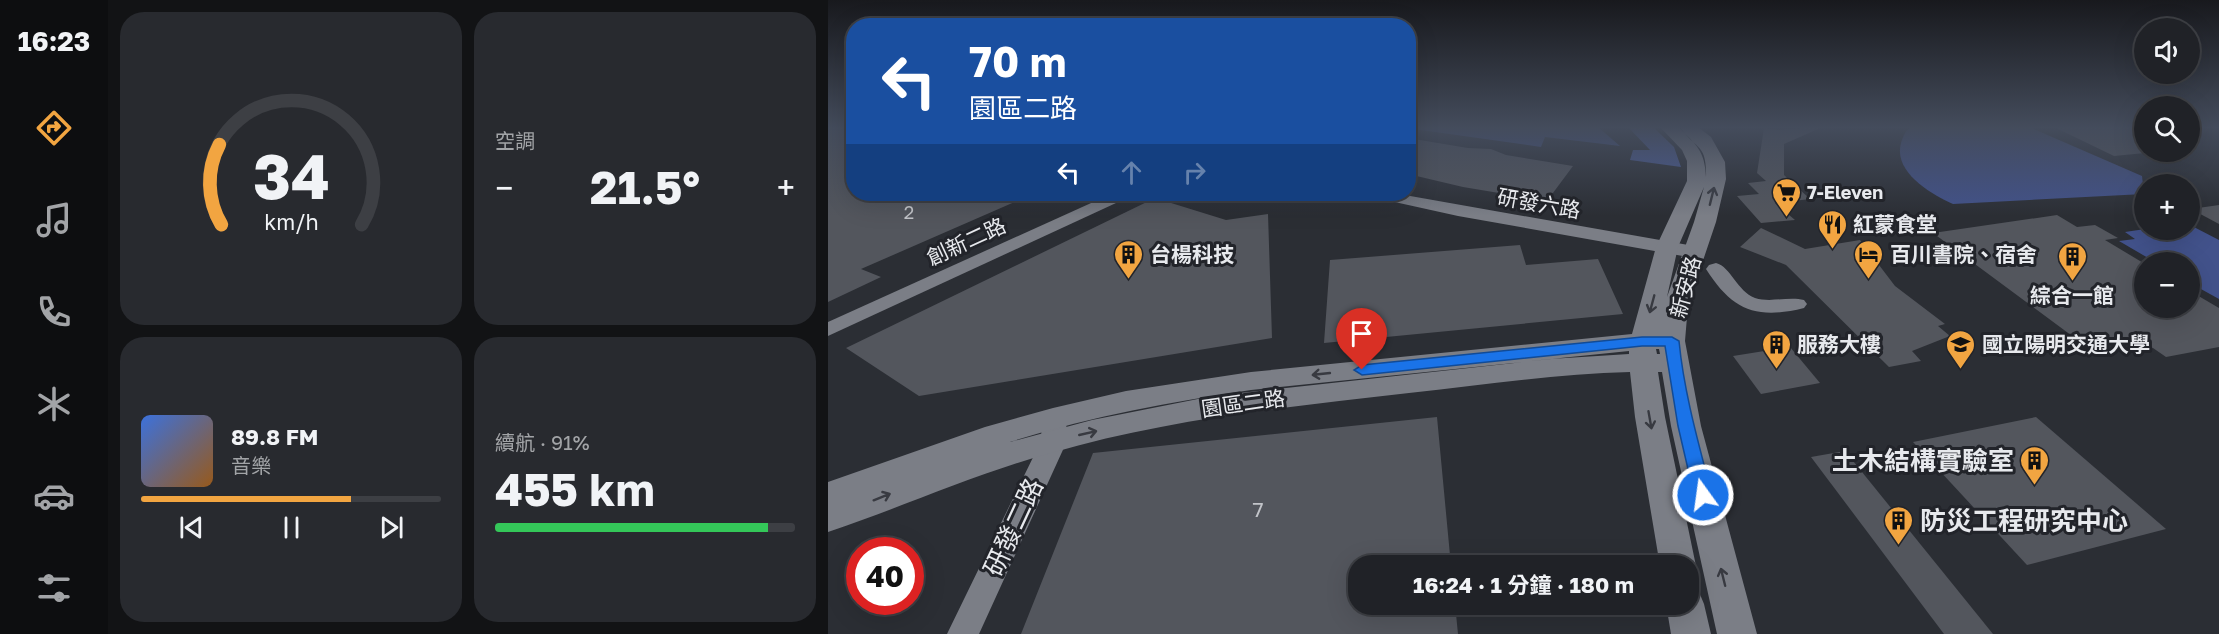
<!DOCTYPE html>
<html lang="zh-TW">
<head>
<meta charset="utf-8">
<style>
  body { margin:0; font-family:"Golos Text","Noto Sans TC",sans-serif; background:#282a2f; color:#f1f3f6; height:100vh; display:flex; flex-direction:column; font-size:22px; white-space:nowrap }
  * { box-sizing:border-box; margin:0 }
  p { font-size:20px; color:#a2a4a7 }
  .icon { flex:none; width:33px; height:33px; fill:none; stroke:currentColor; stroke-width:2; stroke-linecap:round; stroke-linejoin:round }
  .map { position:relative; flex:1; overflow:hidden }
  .side { display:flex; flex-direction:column; gap:12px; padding:12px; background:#121315; width:720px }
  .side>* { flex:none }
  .guide { position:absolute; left:18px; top:18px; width:570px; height:183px; border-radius:24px; box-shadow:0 6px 24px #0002,0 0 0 2px #3d3f44; background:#1a4fa0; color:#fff; overflow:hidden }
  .tools { position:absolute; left:1306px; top:18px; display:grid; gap:12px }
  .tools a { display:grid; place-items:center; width:66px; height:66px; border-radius:50%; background:#202227; box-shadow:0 6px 24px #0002,0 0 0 2px #3d3f44; font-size:30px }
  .speed { position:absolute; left:18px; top:537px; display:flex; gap:12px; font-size:30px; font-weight:700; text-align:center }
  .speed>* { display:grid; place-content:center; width:78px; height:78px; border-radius:50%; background:#202227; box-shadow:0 6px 24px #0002,0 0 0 2px #3d3f44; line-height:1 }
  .speed .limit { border:9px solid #d22; background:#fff; color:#111 }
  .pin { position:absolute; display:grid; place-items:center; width:51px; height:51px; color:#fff; margin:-62px -26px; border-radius:50% 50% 50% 0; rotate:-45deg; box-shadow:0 0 6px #0007 }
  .pin .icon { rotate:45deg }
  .me { position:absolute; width:66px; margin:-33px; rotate:346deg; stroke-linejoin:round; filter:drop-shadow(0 0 4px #0008) }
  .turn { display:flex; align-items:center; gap:21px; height:126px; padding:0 24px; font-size:27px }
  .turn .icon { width:78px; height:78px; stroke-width:2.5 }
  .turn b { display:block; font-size:42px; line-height:51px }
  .lanes { display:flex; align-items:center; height:57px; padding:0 24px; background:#0003; justify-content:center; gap:30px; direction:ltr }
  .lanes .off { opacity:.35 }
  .big { font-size:45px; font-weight:700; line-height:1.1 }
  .side .card { flex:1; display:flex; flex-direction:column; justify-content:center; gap:9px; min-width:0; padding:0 21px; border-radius:24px; background:#282a2f }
  .side .dial { align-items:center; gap:0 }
  .dial svg { height:156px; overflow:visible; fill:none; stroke:#3d3f44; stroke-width:7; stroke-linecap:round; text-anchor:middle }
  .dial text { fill:#f1f3f6; stroke:none }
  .song { display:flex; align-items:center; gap:18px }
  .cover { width:72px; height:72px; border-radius:9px; background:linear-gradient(135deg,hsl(220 70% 55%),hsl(30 70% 35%)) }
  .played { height:6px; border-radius:3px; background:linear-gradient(90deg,#f2a541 70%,#3d3f44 70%) }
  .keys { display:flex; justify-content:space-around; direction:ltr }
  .heat { display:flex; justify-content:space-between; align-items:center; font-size:33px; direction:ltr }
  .charge { height:9px; border-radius:4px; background:linear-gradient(90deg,#34c759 91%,#3d3f44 0) }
  .side .tiles { flex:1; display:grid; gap:12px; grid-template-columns:repeat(2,1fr) }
  .trip { position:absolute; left:520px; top:555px; width:351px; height:60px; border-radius:24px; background:#202227; box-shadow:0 6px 24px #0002,0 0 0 2px #3d3f44; font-weight:700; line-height:60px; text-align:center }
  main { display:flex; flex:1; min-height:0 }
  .menu { display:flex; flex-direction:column; width:108px; justify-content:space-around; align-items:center; background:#0d0e10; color:#a2a4a7 }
  .menu .icon { width:42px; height:42px }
  .menu .on { color:#f2a541 }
  .menu b { font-size:27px; color:#f1f3f6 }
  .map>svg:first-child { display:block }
  .green { fill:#42528b }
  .forest { fill:#4b5d9d }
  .building { fill:#53565d }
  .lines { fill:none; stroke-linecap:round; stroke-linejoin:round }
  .minor { fill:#7b7e86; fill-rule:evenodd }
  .tertiary { fill:#7b7e86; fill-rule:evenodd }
  .oneway { stroke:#383a41 }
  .route { fill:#1a73e8; stroke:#114b97; stroke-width:1.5 }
  .labels { text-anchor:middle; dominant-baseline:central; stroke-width:6; stroke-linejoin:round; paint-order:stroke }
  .far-poi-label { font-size:18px; font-weight:bold; fill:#e7e9ed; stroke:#22242a; text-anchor:start }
  .number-label { font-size:18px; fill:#c2c4c9 }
  .street-label { font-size:21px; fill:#e7e9ed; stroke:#22242a }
  .poi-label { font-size:21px; font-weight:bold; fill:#e7e9ed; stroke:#22242a; text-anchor:start }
  .near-number-label { font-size:21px; fill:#c2c4c9 }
  .near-poi-label { font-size:26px; font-weight:bold; fill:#e7e9ed; stroke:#22242a; text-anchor:end }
  .near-street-label { font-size:26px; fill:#e7e9ed; stroke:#22242a }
</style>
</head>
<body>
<main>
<nav class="menu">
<b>16:23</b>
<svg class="icon on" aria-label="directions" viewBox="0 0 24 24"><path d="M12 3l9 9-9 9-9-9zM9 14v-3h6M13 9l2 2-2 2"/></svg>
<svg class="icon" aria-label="music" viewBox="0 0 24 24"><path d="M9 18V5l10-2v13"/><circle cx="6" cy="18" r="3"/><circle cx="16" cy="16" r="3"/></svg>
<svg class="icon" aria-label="phone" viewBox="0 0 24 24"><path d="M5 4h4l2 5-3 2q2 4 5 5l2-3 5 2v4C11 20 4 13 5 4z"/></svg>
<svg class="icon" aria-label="climate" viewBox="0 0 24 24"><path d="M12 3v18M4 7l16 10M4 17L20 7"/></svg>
<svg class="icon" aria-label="car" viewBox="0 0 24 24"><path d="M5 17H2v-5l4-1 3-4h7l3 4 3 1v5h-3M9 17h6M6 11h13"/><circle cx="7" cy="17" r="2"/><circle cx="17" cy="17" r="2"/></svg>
<svg class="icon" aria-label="filters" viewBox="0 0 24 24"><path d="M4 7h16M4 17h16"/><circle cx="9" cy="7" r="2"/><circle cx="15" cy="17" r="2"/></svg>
</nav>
<section class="side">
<div class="tiles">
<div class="card dial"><svg viewBox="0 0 100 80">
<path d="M14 69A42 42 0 1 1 86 69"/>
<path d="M14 69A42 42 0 0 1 13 28" stroke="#f2a541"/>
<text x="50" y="56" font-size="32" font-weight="700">34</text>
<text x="50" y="72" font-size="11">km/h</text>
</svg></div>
<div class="card"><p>空調</p>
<div class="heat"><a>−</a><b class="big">21.5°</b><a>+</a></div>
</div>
<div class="card">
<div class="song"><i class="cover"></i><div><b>89.8 FM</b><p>音樂</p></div></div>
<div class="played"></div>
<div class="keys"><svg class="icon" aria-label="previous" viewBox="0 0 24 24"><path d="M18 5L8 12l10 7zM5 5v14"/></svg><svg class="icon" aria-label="pause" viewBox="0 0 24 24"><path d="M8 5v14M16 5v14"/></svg><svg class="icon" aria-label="next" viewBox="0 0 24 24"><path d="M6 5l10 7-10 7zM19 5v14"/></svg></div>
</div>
<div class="card"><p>續航 · 91%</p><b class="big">455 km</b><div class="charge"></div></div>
</div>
</section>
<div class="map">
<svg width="1391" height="634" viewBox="0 0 1391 634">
  <rect width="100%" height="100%" fill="#2b2e34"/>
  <g class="green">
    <polygon points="589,127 770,127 792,146 717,137 713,147 586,129"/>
    <path d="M1083 127H1201L1314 176 1316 194 1125 204C1103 194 1065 172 1073 143 1075 136 1078 130 1083 127Z"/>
    <polygon points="1362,225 1391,240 1391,299 1362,283 1362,262 1327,262 1291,241 1307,239 1297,232 1317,229 1362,230"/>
  </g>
  <polygon class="forest" points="800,127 825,127 846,147 853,167 802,160 805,150 822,150"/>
  <g class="building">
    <polygon points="0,127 26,127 26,194 205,194 33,269 53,277 0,302"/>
    <polygon points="990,127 990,129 956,144 956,175 982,199 947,203 967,220 933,223 909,196 931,194 920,183 938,181 929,173 936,128 950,130"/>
    <polygon points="1226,127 1317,127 1317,153 1286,156"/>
    <polygon points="580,138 640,148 663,149 678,155 745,166 719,201 635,187 580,174"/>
    <polygon points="327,198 398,220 440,214 444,338 91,396 18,348"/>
    <polygon points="1391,205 1391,224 1363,209"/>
    <polygon points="1229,215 1249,227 1267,225 1290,238 1277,240 1317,264 1317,308 1362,308 1362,291 1391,308 1391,347 1338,357 1325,348 1309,351 1293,341 1259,347 1105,233"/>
    <polygon points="933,228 977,249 1032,240 1067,286 1117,324 1110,326 1122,336 1084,351 1093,361 1061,367 958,265 912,247"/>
    <polygon points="692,245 698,265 770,259 795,314 496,343 502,260"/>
    <polygon points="962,347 992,383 933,394 905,356"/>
    <polygon points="609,417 623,566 531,566 531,604 627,604 630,634 193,634 265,453"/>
    <polygon points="1208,417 1338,529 1199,565 1085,442"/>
    <polygon points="1017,451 1165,634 1116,634 983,457"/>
  </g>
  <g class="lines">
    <g class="minor">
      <polygon points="283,194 303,194 301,197 0,336 0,322"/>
      <polygon points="542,194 571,194 866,246 873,248 875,252 873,256 866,258 630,216 544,197"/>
      <path d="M888 263C903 267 909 291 927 298 943 303 961 296 976 300L979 304 976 308C928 320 904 310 878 269L881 265Z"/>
      <polygon points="226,409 235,412 238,418 239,441 151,634 119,634 213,441 214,418 217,412"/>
    </g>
    <g class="tertiary">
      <path d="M832 127H850C868 144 877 151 878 177 879 142 867 150 852 127H870L883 137 897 162 898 179 888 222 860 305 857 341 873 426 929 634H889L843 426 834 372H830L837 417 868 566 861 578V566H832L807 417 802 372C728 374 654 385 581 393 459 407 340 419 223 453 146 474 75 507 0 532V482L157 427 225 408 298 391 423 372 804 334 828 247 859 181V161L854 150ZM876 187 866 222 839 297 850 247ZM828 349H831L832 354H829ZM801 351V354L722 359 385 396 264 420 182 442C261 417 341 402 423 390Z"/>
      <polygon points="861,588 871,592 876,604 883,634 843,634 838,604 861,604"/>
    </g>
  </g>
  <defs><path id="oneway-shaft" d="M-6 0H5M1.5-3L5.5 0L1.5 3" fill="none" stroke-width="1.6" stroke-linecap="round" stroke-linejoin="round" transform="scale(1.5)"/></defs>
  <g class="oneway">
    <use href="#oneway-shaft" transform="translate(884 196) rotate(-76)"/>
    <use href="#oneway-shaft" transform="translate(824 304) rotate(105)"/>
    <use href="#oneway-shaft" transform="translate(493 374) rotate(174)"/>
    <use href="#oneway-shaft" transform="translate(822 420) rotate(80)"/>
    <use href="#oneway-shaft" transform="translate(260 433) rotate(-13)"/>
    <use href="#oneway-shaft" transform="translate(54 497) rotate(-22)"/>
    <use href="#oneway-shaft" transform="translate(895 577) rotate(-104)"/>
  </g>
  <linearGradient id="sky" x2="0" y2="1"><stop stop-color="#18191d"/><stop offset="0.59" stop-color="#444c5c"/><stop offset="1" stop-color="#444c5c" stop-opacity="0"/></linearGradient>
  <rect width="1391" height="216" fill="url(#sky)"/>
  <path class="route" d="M814 337H844L851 341C856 393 871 445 884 495L882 500 875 502 869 500 866 495 850 426 837 346H814L534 375 526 370 534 365Z"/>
  <defs>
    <symbol id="supermarket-pin" viewBox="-11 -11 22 30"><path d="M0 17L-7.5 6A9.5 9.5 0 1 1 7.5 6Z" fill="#f2a541" stroke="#22242a"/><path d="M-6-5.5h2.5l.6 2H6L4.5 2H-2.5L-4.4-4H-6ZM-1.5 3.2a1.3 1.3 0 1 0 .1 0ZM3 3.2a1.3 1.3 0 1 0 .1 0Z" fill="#111"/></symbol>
    <symbol id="restaurant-pin" viewBox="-11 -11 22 30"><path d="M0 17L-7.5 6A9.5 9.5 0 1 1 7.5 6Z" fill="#f2a541" stroke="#22242a"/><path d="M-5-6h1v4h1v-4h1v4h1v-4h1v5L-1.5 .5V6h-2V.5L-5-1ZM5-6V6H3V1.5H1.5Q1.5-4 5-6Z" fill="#111"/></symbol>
    <symbol id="building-pin" viewBox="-11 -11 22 30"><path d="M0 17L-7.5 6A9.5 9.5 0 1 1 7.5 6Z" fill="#f2a541" stroke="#22242a"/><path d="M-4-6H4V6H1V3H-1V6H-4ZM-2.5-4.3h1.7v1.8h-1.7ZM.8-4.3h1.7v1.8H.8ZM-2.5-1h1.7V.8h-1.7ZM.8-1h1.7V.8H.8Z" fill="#111"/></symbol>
    <symbol id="hotel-pin" viewBox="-11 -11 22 30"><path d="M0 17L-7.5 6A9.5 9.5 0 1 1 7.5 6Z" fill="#f2a541" stroke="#22242a"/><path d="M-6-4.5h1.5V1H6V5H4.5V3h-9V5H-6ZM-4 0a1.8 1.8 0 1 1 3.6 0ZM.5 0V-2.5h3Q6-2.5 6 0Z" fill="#111"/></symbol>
    <symbol id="university-pin" viewBox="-11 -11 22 30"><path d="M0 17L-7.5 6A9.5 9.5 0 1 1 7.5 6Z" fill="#f2a541" stroke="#22242a"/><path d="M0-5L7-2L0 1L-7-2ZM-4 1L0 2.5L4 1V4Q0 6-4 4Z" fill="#111"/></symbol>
  </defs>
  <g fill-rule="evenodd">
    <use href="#supermarket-pin" x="942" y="176" width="33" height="45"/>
    <use href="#restaurant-pin" x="988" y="208" width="33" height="45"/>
    <use href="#building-pin" x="284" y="238" width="33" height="45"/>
    <use href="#hotel-pin" x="1024" y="238" width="33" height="45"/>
    <use href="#building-pin" x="1228" y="240" width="33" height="45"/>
    <use href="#building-pin" x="932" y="328" width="33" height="45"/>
    <use href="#university-pin" x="1116" y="328" width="33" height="45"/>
    <use href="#building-pin" x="1190" y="444" width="33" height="45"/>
    <use href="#building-pin" x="1054" y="504" width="33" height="45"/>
  </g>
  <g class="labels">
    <g class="far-poi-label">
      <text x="979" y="192">7-Eleven</text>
    </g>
    <g class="number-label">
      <text x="81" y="212">2</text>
    </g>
    <g class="street-label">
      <text transform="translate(711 203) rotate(10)">研發六路</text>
      <text transform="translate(138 241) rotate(-25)">創新二路</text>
      <text transform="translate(857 287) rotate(-75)">新安路</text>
      <text transform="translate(415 403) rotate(-8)">園區二路</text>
    </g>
    <g class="poi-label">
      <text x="1025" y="224">紅蒙食堂</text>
      <text x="322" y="254">台楊科技</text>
      <text x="1062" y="254">百川書院、宿舍</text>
      <text x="1244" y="295" text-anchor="middle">綜合一館</text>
      <text x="969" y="344">服務大樓</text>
      <text x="1154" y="344">國立陽明交通大學</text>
    </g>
    <g class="near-number-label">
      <text x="430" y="509">7</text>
    </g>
    <g class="near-poi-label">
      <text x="1186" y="460">土木結構實驗室</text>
      <text x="1092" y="520" text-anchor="start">防災工程研究中心</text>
    </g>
    <g class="near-street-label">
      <text transform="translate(185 527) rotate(-65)">研發二路</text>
    </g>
  </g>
</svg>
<div class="tools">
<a><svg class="icon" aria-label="sound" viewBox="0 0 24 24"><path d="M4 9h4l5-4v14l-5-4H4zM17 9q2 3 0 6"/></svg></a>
<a><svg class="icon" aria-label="search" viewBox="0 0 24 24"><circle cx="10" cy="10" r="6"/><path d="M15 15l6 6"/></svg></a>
<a>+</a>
<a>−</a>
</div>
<div class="speed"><div class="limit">40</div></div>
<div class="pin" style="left:534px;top:370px;background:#d93025"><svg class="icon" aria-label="arrive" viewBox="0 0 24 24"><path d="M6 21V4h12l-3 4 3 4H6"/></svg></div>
<svg class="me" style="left:875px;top:495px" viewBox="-20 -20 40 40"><circle r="17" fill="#1a73e8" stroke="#fff" stroke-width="3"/><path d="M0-11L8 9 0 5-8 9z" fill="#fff"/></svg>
<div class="trip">16:24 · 1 分鐘 · 180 m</div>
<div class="guide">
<div class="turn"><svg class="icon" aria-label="left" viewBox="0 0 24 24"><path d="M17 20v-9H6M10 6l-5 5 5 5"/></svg><div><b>70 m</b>園區二路</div></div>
<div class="lanes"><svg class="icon" aria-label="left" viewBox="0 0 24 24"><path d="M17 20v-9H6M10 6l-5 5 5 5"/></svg><svg class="icon off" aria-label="ahead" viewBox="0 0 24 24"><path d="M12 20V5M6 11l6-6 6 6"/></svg><svg class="icon off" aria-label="right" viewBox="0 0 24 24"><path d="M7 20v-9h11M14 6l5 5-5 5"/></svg></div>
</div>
</div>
</main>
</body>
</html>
